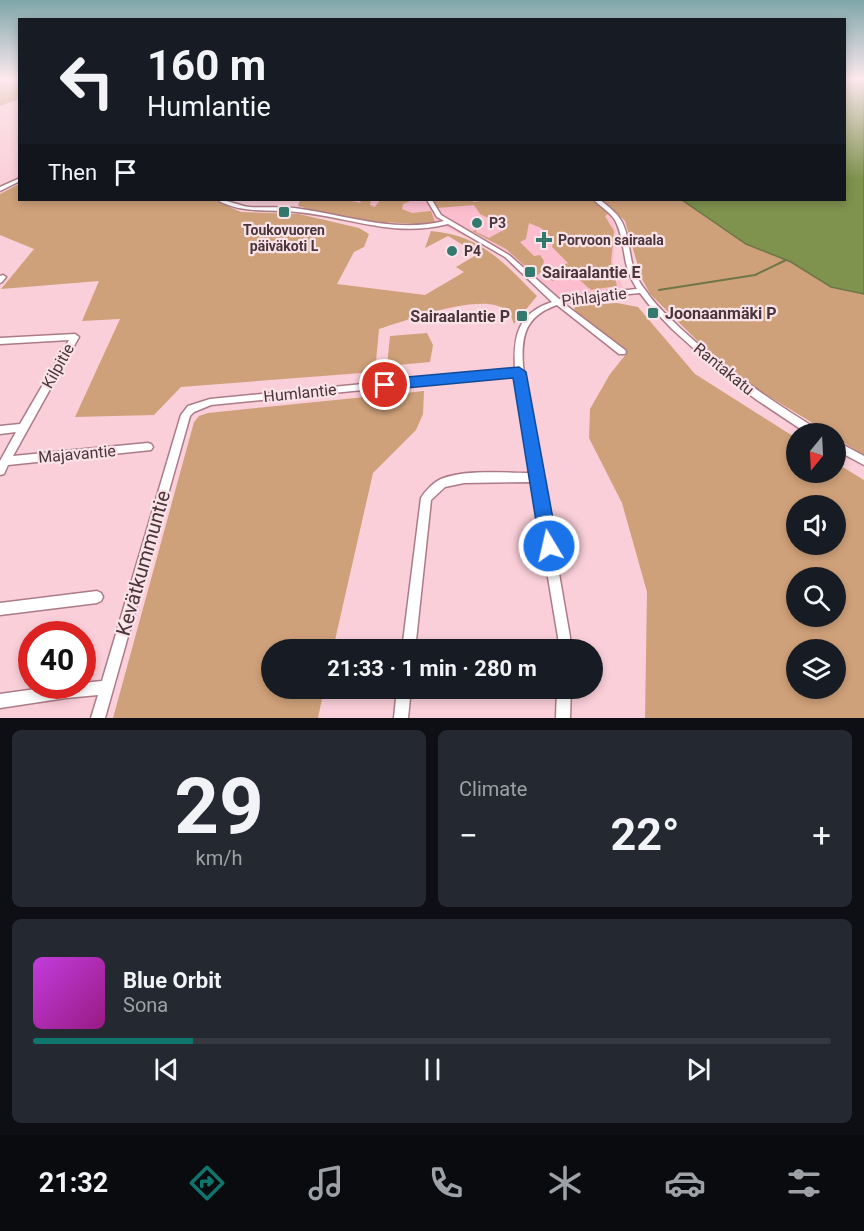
<!DOCTYPE html>
<html lang="en">
<head>
<meta charset="utf-8">
<style>
  body { margin:0; font-family:Roboto,sans-serif; background:#242831; color:#f1f3f6; height:100vh; display:flex; flex-direction:column; font-size:22px; white-space:nowrap }
  * { box-sizing:border-box; margin:0 }
  p { font-size:20px; color:#9ea1a6 }
  .icon { flex:none; width:33px; height:33px; fill:none; stroke:currentColor; stroke-width:2; stroke-linecap:round; stroke-linejoin:round }
  .map { position:relative; height:718px; overflow:hidden }
  .panel { display:flex; flex-direction:column; gap:12px; padding:12px; background:#0d0f14; flex:1 }
  .panel>* { flex:none }
  .hud { position:absolute; left:18px; top:18px; width:828px; height:183px; border-radius:0px; box-shadow:0 3px 9px #0003; background:#171b24; color:#f1f3f6; overflow:hidden }
  .needle { width:39px; rotate:198deg }
  .fabs { position:absolute; left:786px; top:423px; display:grid; gap:12px }
  .fabs a { display:grid; place-items:center; width:60px; height:60px; border-radius:50%; background:#171b24; box-shadow:0 3px 9px #0003; font-size:30px }
  .speed { position:absolute; left:18px; top:621px; display:flex; gap:12px; font-size:30px; font-weight:700; text-align:center }
  .speed>* { display:grid; place-content:center; width:78px; height:78px; border-radius:50%; background:#171b24; box-shadow:0 3px 9px #0003; line-height:1 }
  .speed .limit { border:9px solid #d22; background:#fff; color:#111 }
  .pin { position:absolute; display:grid; place-items:center; width:51px; height:51px; color:#fff; margin:-26px; border:3px solid #fff; border-radius:50%; box-shadow:0 2px 6px #0007 }
  .me { position:absolute; width:66px; margin:-33px; rotate:351deg; stroke-linejoin:round; filter:drop-shadow(0 0 4px #0008) }
  .turn { display:flex; align-items:center; gap:21px; height:126px; padding:0 30px; font-size:27px }
  .turn .icon { width:78px; height:78px; stroke-width:2.5 }
  .turn b { display:block; font-size:42px; line-height:51px }
  .then { display:flex; align-items:center; height:57px; padding:0 30px; background:#0003; gap:12px; font-size:22px }
  .big { font-size:45px; font-weight:700; line-height:1.1 }
  .panel .widget { flex:1; display:flex; flex-direction:column; justify-content:center; gap:9px; min-width:0; padding:0 21px; border-radius:9px; background:#242831 }
  .panel .dial { align-items:center; gap:0 }
  .dial b { font-size:78px; line-height:1 }
  .song { display:flex; align-items:center; gap:18px }
  .cover { width:72px; height:72px; border-radius:9px; background:linear-gradient(135deg,hsl(290 70% 55%),hsl(310 70% 35%)) }
  .played { height:6px; border-radius:3px; background:linear-gradient(90deg,#0f766e 20%,#363941 20%) }
  .keys { display:flex; justify-content:space-around; direction:ltr }
  .heat { display:flex; justify-content:space-between; align-items:center; font-size:33px; direction:ltr }
  .panel .tiles { flex:1; display:grid; gap:12px; grid-template-columns:1fr 1fr }
  .widget:last-child { grid-column:span 2 }
  .trip { position:absolute; left:261px; top:639px; width:342px; height:60px; border-radius:30px; background:#171b24; box-shadow:0 3px 9px #0003; font-weight:700; line-height:60px; text-align:center }
  .menu { display:flex; height:96px; justify-content:space-around; align-items:center; background:#090b0e; color:#9ea1a6 }
  .menu .icon { width:42px; height:42px }
  .menu .current { color:#0f766e }
  .menu b { font-size:27px; color:#f1f3f6 }
  .map>svg:first-child { display:block }
  .built { fill:#fcbece }
  .green { fill:#cfa17a; fill-rule:evenodd }
  .water { fill:#7f924e; stroke:#6f7648; stroke-width:1.5 }
  .lines { fill:none; stroke-linecap:round; stroke-linejoin:round }
  .stream { stroke:#6f7648; stroke-width:2 }
  .minor-casing { stroke:#ac7b87; stroke-width:3 }
  .minor { fill:#fff; fill-rule:evenodd }
  .route { fill:#1a73e8; stroke:#114b97; stroke-width:1.5 }
  .poi-dot { fill:#34796e; stroke:#f9e3e8; stroke-width:2 }
  .labels { text-anchor:middle; dominant-baseline:central; stroke-width:4.5; stroke-linejoin:round; paint-order:stroke }
  .far-poi-label { font-size:14px; font-weight:bold; fill:#4a353a; stroke:#f9e3e8; text-anchor:start }
  .poi-label { font-size:16px; font-weight:bold; fill:#4a353a; stroke:#f9e3e8; text-anchor:start }
  .street-label { font-size:16px; fill:#4a353a; stroke:#f9e3e8 }
  .near-street-label { font-size:20px; fill:#4a353a; stroke:#f9e3e8 }
</style>
</head>
<body>
<div class="map">
<svg width="864" height="718" viewBox="0 0 864 718">
  <rect width="100%" height="100%" fill="#facfd9"/>
  <polygon class="built" points="346,200 593,200 610,213 616,231 613,262 623,288 558,296 520,263 435,222"/>
  <g class="green">
    <polygon points="0,78 6,78 2,83 19,84 19,99 0,106"/>
    <polygon points="845,78 864,78 864,455 836,438 836,434 829,433 729,372 650,294 641,277 625,221 602,200 844,200"/>
    <path d="M19 184 20 200H214L241 212 299 214 359 228 369 234 364 247 354 252 337 284 425 295 464 272 456 267 478 254 448 236 425 248 431 231C481 235 504 263 537 296L514 324C512 319 511 314 507 311 485 290 406 321 379 329L375 372 181 387 154 415 75 417 120 319 82 321 99 281 1 289 34 249 0 235V194Z"/>
    <polygon points="300,200 347,200 361,203 359,200 371,200 370,205 375,207 380,200 413,200 403,204 402,209 412,213 431,211 435,222 431,225 349,220 298,206"/>
    <polygon points="471,200 474,202 486,200 593,200 610,213 605,216 614,231 611,262 617,286 591,290 574,275 552,281 548,277 552,270 568,263 552,247 554,240 541,228 529,223 526,239 520,242 534,256 540,255 544,261 541,272 536,276 506,249 472,231 477,230 476,232 489,238 507,228 480,214 474,205 437,208 434,201"/>
    <path d="M617 303 638 307 695 374 796 438V472H836V463L864 480V718H645L647 592 622 503 589 438 590 409 610 374 627 353 575 311 574 306ZM796 506H836V544H796ZM796 578H836V616H796ZM796 650H836V688H796Z"/>
    <polygon points="427,333 433,345 430,362 387,366 390,336"/>
    <polygon points="424,391 423,414 416,430 373,473 333,649 272,650 272,688 324,689 318,718 113,718 194,422 199,416 208,413"/>
  </g>
  <polygon class="water" points="845,78 864,78 864,294 831,287 791,262 746,244 682,200 844,200"/>
  <g class="lines">
    <polyline class="stream" points="659,290 755,275 786,260"/>
    <defs>
      <g id="minor">
        <polygon points="20,178 20,181 0,191 0,187"/>
        <path d="M219 200C229 200 239 206 250 207 267 208 284 206 301 209 349 216 396 233 444 221L437 217 427 200H432L441 215 509 255 559 299 579 295 637 289C632 281 628 272 626 263 623 249 622 233 615 220 610 212 601 207 594 200H600C608 206 617 213 622 222 629 236 629 252 633 267 636 276 640 284 646 291 655 305 668 316 680 328 723 368 771 401 820 431L821 434H808L757 400 722 374 672 329 650 306 640 293 596 297 563 303 625 350 626 352 625 354H619L557 305C525 316 521 336 523 366L570 637V650H558V637L532 482 464 483 445 487 431 500 415 650H402L421 498C425 491 434 482 441 479 465 469 505 473 531 473L515 375 211 405 194 412 190 416 105 718H91L98 695 66 698 0 708V694L57 686H82V683L102 681 181 415 188 406 210 399 515 369C513 336 518 313 552 302L505 257 448 224C392 238 351 217 297 212 270 209 244 214 219 201Z"/>
        <polygon points="3,275 6,277 2,282 0,283 0,276"/>
        <polygon points="75,334 79,337 13,456 148,443 151,444 153,447 151,450 8,465 4,474 0,475 0,461 16,432 0,434 0,426 20,424 69,340 0,344 0,338"/>
        <polygon points="836,441 864,456 864,465 836,450"/>
        <polygon points="97,591 101,593 103,597 101,601 97,603 0,615 0,603"/>
        <polygon points="397,688 411,688 408,718 394,718"/>
        <polygon points="557,688 571,688 570,718 556,718"/>
      </g>
    </defs>
    <use href="#minor" class="minor-casing"/>
    <use href="#minor" class="minor"/>
  </g>
  <linearGradient id="sky" x2="0" y2="1"><stop stop-color="#7ea6aa"/><stop offset="0.44" stop-color="#fde9ee"/><stop offset="1" stop-color="#fde9ee" stop-opacity="0"/></linearGradient>
  <rect width="864" height="179" fill="url(#sky)"/>
  <polygon class="route" points="519,367 526,372 558,546 555,552 549,555 542,552 540,546 513,378 385,390 378,385 385,379"/>
  <g class="poi-dot">
    <rect x="278" y="206" width="12" height="12" rx="3"/>
    <circle cx="477" cy="223" r="6"/>
    <path d="M541 231h6v6h6v6h-6v6h-6v-6h-6v-6h6z"/>
    <circle cx="452" cy="251" r="6"/>
    <rect x="524" y="266" width="12" height="12" rx="3"/>
    <rect x="647" y="307" width="12" height="12" rx="3"/>
    <rect x="516" y="310" width="12" height="12" rx="3"/>
  </g>
  <g class="labels">
    <g class="far-poi-label">
      <text x="489" y="223">P3</text>
      <text x="284" y="230" text-anchor="middle">Toukovuoren<tspan x="284" dy="16">päiväkoti L</tspan></text>
      <text x="558" y="240">Porvoon sairaala</text>
      <text x="464" y="251">P4</text>
    </g>
    <g class="poi-label">
      <text x="542" y="272">Sairaalantie E</text>
      <text x="665" y="313">Joonaanmäki P</text>
      <text x="510" y="316" text-anchor="end">Sairaalantie P</text>
    </g>
    <g class="street-label">
      <text transform="translate(594 297) rotate(-7)">Pihlajatie</text>
      <text transform="translate(58 366) rotate(-61)">Kilpitie</text>
      <text transform="translate(724 369) rotate(39)">Rantakatu</text>
      <text transform="translate(300 393) rotate(-6)">Humlantie</text>
      <text transform="translate(77 454) rotate(-5)">Majavantie</text>
    </g>
    <g class="near-street-label">
      <text transform="translate(143 563) rotate(-74)">Kevätkummuntie</text>
    </g>
  </g>
</svg>
<div class="fabs">
<a><svg class="needle" viewBox="-14 -14 28 28"><path d="M0-13l5 13h-10z" fill="#e53935"/><path d="M0 13l5-13h-10z" fill="#9ea1a6"/></svg></a>
<a><svg class="icon" aria-label="sound" viewBox="0 0 24 24"><path d="M4 9h4l5-4v14l-5-4H4zM17 9q2 3 0 6"/></svg></a>
<a><svg class="icon" aria-label="search" viewBox="0 0 24 24"><circle cx="10" cy="10" r="6"/><path d="M15 15l6 6"/></svg></a>
<a><svg class="icon" aria-label="layers" viewBox="0 0 24 24"><path d="M12 4l9 5-9 5-9-5zM3 14l9 5 9-5"/></svg></a>
</div>
<div class="speed"><div class="limit">40</div></div>
<div class="pin" style="left:385px;top:385px;background:#d93025"><svg class="icon" aria-label="arrive" viewBox="0 0 24 24"><path d="M6 21V4h12l-3 4 3 4H6"/></svg></div>
<svg class="me" style="left:549px;top:546px" viewBox="-20 -20 40 40"><circle r="17" fill="#1a73e8" stroke="#fff" stroke-width="3"/><path d="M0-11L8 9 0 5-8 9z" fill="#fff"/></svg>
<div class="trip">21:33 · 1 min · 280 m</div>
<div class="hud">
<div class="turn"><svg class="icon" aria-label="left" viewBox="0 0 24 24"><path d="M17 20v-9H6M10 6l-5 5 5 5"/></svg><div><b>160 m</b>Humlantie</div></div>
<div class="then">Then<svg class="icon" aria-label="arrive" viewBox="0 0 24 24"><path d="M6 21V4h12l-3 4 3 4H6"/></svg></div>
</div>
</div>
<section class="panel">
<div class="tiles">
<div class="widget dial"><b>29</b><p>km/h</p></div>
<div class="widget"><p>Climate</p>
<div class="heat"><a>−</a><b class="big">22°</b><a>+</a></div>
</div>
<div class="widget">
<div class="song"><i class="cover"></i><div><b>Blue Orbit</b><p>Sona</p></div></div>
<div class="played"></div>
<div class="keys"><svg class="icon" aria-label="previous" viewBox="0 0 24 24"><path d="M18 5L8 12l10 7zM5 5v14"/></svg><svg class="icon" aria-label="pause" viewBox="0 0 24 24"><path d="M8 5v14M16 5v14"/></svg><svg class="icon" aria-label="next" viewBox="0 0 24 24"><path d="M6 5l10 7-10 7zM19 5v14"/></svg></div>
</div>
</div>
</section>
<nav class="menu">
<b>21:32</b>
<svg class="icon current" aria-label="directions" viewBox="0 0 24 24"><path d="M12 3l9 9-9 9-9-9zM9 14v-3h6M13 9l2 2-2 2"/></svg>
<svg class="icon" aria-label="music" viewBox="0 0 24 24"><path d="M9 18V5l10-2v13"/><circle cx="6" cy="18" r="3"/><circle cx="16" cy="16" r="3"/></svg>
<svg class="icon" aria-label="phone" viewBox="0 0 24 24"><path d="M5 4h4l2 5-3 2q2 4 5 5l2-3 5 2v4C11 20 4 13 5 4z"/></svg>
<svg class="icon" aria-label="climate" viewBox="0 0 24 24"><path d="M12 3v18M4 7l16 10M4 17L20 7"/></svg>
<svg class="icon" aria-label="car" viewBox="0 0 24 24"><path d="M5 17H2v-5l4-1 3-4h7l3 4 3 1v5h-3M9 17h6M6 11h13"/><circle cx="7" cy="17" r="2"/><circle cx="17" cy="17" r="2"/></svg>
<svg class="icon" aria-label="filters" viewBox="0 0 24 24"><path d="M4 7h16M4 17h16"/><circle cx="9" cy="7" r="2"/><circle cx="15" cy="17" r="2"/></svg>
</nav>
</body>
</html>
